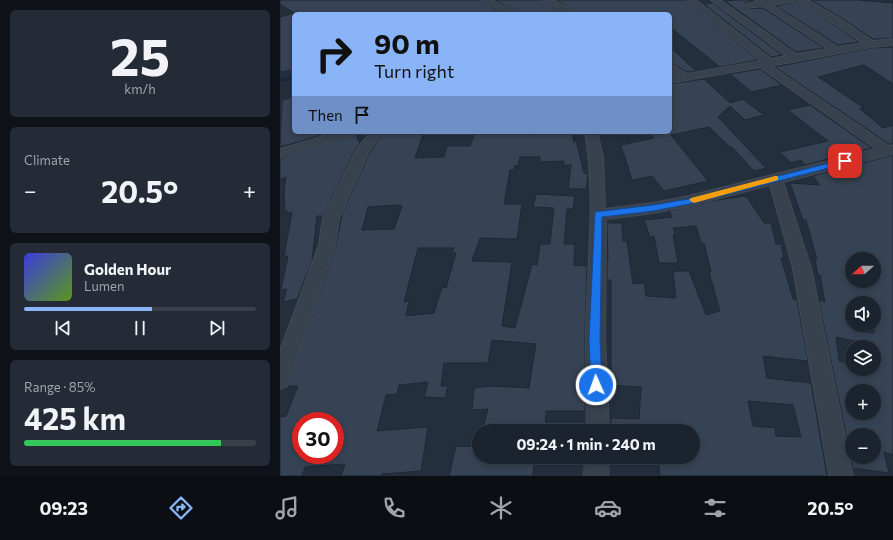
<!DOCTYPE html>
<html lang="en">
<head>
<meta charset="utf-8">
<style>
  body { margin:0; font-family:Commissioner,sans-serif; background:#242b36; color:#f1f3f6; height:100vh; display:flex; flex-direction:column; font-size:15px; white-space:nowrap }
  * { box-sizing:border-box; margin:0 }
  p { font-size:13px; color:#a0a4aa }
  .icon { flex:none; width:22px; height:22px; fill:none; stroke:currentColor; stroke-width:2; stroke-linecap:round; stroke-linejoin:round }
  .map { position:relative; flex:1; overflow:hidden }
  .drawer { display:flex; flex-direction:column; gap:10px; padding:10px; background:#0f1319; width:280px }
  .drawer>* { flex:none }
  .banner { position:absolute; left:12px; top:12px; width:380px; height:122px; border-radius:6px; box-shadow:0 2px 6px #0003,0 0 0 1px #39404a; background:#8ab4f8; color:#111; overflow:hidden }
  .needle { width:26px; rotate:249deg }
  .fabs { position:absolute; left:565px; top:252px; display:grid; gap:8px }
  .fabs a { display:grid; place-items:center; width:36px; height:36px; border-radius:50%; background:#1b232e; box-shadow:0 2px 6px #0003,0 0 0 1px #39404a; font-size:20px }
  .speed { position:absolute; left:12px; top:412px; display:flex; gap:8px; font-size:20px; font-weight:700; text-align:center }
  .speed>* { display:grid; place-content:center; width:52px; height:52px; border-radius:50%; background:#1b232e; box-shadow:0 2px 6px #0003,0 0 0 1px #39404a; line-height:1 }
  .speed .limit { border:6px solid #d22; background:#fff; color:#111 }
  .pin { position:absolute; display:grid; place-items:center; width:34px; height:34px; color:#fff; margin:-17px; border-radius:8px; box-shadow:0 2px 6px #0006 }
  .me { position:absolute; width:44px; margin:-22px; rotate:358deg; stroke-linejoin:round; filter:drop-shadow(0 0 3px #0008) }
  .turn { display:flex; align-items:center; gap:14px; height:84px; padding:0 16px; font-size:18px }
  .turn .icon { width:52px; height:52px; stroke-width:2.5 }
  .turn b { display:block; font-size:28px; line-height:34px }
  .then { display:flex; align-items:center; height:38px; padding:0 16px; background:#0003; gap:8px; font-size:15px }
  .big { font-size:30px; font-weight:700; line-height:1.1 }
  .drawer .tile { flex:1; display:flex; flex-direction:column; justify-content:center; gap:6px; min-width:0; padding:0 14px; border-radius:6px; background:#242b36 }
  .drawer .dial { align-items:center; gap:0 }
  .dial b { font-size:52px; line-height:1 }
  .song { display:flex; align-items:center; gap:12px }
  .cover { width:48px; height:48px; border-radius:6px; background:linear-gradient(135deg,hsl(240 70% 55%),hsl(90 70% 35%)) }
  .played { height:4px; border-radius:2px; background:linear-gradient(90deg,#8ab4f8 55%,#39404a 55%) }
  .keys { display:flex; justify-content:space-around; direction:ltr }
  .heat { display:flex; justify-content:space-between; align-items:center; font-size:22px; direction:ltr }
  .charge { height:6px; border-radius:3px; background:linear-gradient(90deg,#34c759 85%,#39404a 0) }
  .trip { position:absolute; left:192px; top:424px; width:228px; height:40px; border-radius:20px; background:#1b232e; box-shadow:0 2px 6px #0003,0 0 0 1px #39404a; font-weight:700; line-height:40px; text-align:center }
  .tab-bar { display:flex; height:64px; justify-content:space-around; align-items:center; background:#0b0e12; color:#a0a4aa }
  .tab-bar .icon { width:28px; height:28px }
  .tab-bar .active { color:#8ab4f8 }
  .tab-bar b { font-size:18px; color:#f1f3f6 }
  main { display:flex; flex:1; min-height:0 }
  .map>svg:first-child { display:block }
  .lines { fill:none; stroke-linecap:round; stroke-linejoin:round }
  .stream-far1 { stroke:#17263c; stroke-width:2.5 }
  .stream { stroke:#17263c; stroke-width:3 }
  .building { fill:#364354; stroke:#1f2835; fill-rule:evenodd }
  .street-casing { stroke:#414a57; stroke-width:2 }
  .street { fill:#38414e; fill-rule:evenodd }
  .route { fill:#1a73e8; stroke:#114b97 }
  .slow { fill:#f59e0b }
</style>
</head>
<body>
<main>
<section class="drawer">
<div class="tile dial"><b>25</b><p>km/h</p></div>
<div class="tile"><p>Climate</p>
<div class="heat"><a>−</a><b class="big">20.5°</b><a>+</a></div>
</div>
<div class="tile">
<div class="song"><i class="cover"></i><div><b>Golden Hour</b><p>Lumen</p></div></div>
<div class="played"></div>
<div class="keys"><svg class="icon" aria-label="previous" viewBox="0 0 24 24"><path d="M18 5L8 12l10 7zM5 5v14"/></svg><svg class="icon" aria-label="pause" viewBox="0 0 24 24"><path d="M8 5v14M16 5v14"/></svg><svg class="icon" aria-label="next" viewBox="0 0 24 24"><path d="M6 5l10 7-10 7zM19 5v14"/></svg></div>
</div>
<div class="tile"><p>Range · 85%</p><b class="big">425 km</b><div class="charge"></div></div>
</section>
<div class="map">
<svg width="613" height="476" viewBox="0 0 613 476">
  <rect width="100%" height="100%" fill="#242f3e"/>
  <g class="lines">
    <polyline class="stream-far1" points="212,14 238,0"/>
    <polyline class="stream" points="0,80 14,78"/>
  </g>
  <g class="building">
    <polygon points="0,0 201,0 224,14 40,14 36,12 27,14 14,14 14,70 0,72 0,17 14,13 0,4"/>
    <polygon points="215,0 262,0 286,14 238,14"/>
    <polygon points="276,0 406,0 478,60 440,67 390,27 390,14 301,14"/>
    <polygon points="455,0 474,0 465,3 464,7 465,9 483,8 544,48 516,52 445,1"/>
    <polygon points="515,0 517,0 579,42 558,45 496,6 510,3"/>
    <polygon points="531,0 578,0 613,3 613,38 593,39 560,17"/>
    <polygon points="433,3 502,55 491,57 424,4"/>
    <polygon points="390,47 416,71 407,72 390,62"/>
    <polygon points="613,47 613,84 584,65 538,77 584,108 580,109 603,128 613,125 613,144 609,144 495,67 591,48"/>
    <polygon points="480,69 502,85 472,92 450,74"/>
    <polygon points="424,79 450,103 463,99 484,115 465,120 450,106 438,117 486,168 474,171 452,147 450,147 429,127 391,135 428,181 384,191 372,176 352,180 341,145 374,138 369,132 389,132 390,133 390,84"/>
    <polygon points="14,97 14,132 52,132 0,147 2,100"/>
    <polygon points="530,105 592,148 525,165 521,160 511,163 500,152 548,141 508,110"/>
    <path d="M104 132H144L135 158 164 157 167 146H190L195 132H255L254 135 276 132H292L294 143 295 137 304 173 308 174 306 189H288L291 165 284 166V161L260 162V157H240L238 166 235 165 234 170H230L224 204H242L237 239 200 238 192 261 232 262 222 326 235 328 252 264 257 265 260 244H270L274 208 253 207 256 194 295 196 293 209H287L284 244H295L294 265 307 266 305 335V411H266L265 431H202L208 409 192 410 194 388 210 386 249 388 256 344 212 340 208 363H164L161 386H168L165 398 144 397 148 382 119 385 117 394 106 395 97 431 148 427 141 471 102 474V476H61L65 464 25 467 22 476H0V417L6 416 18 386H8L56 245 62 214 90 152ZM116 205 122 206 114 229 82 230 88 207ZM138 248H174L172 253H176L166 288 162 287 154 313 126 316 129 301 124 302ZM21 421H55V455H21Z"/>
    <polygon points="76,135 80,143 75,149 43,216 37,216 32,261 17,299 3,302 7,289 1,290 8,256 4,257 12,212 7,213 7,211 5,211 4,190 6,177 0,180 0,158"/>
    <path d="M613 155V455L604 452 609 473 573 468 539 302V300L545 302 540 275H538L535 260H537L526 220H523L510 183 540 185 533 176ZM572 259H594V281H572ZM572 303H594V333L574 330 572 325ZM556 337 588 344V347H594V369H571L569 363 559 361ZM572 387 594 391V413H572ZM572 435H594V457H572Z"/>
    <path d="M466 196 484 223H491L496 244H501L504 259 501 258 513 299 517 300 528 361 483 356 487 378 531 383 547 476H380L378 457H413V431H331V418L359 419 361 387 331 385V280H327V260H328L327 223H342L343 241H347L353 284 364 283 366 296 396 298 393 271H409L426 315 440 311 429 272H431L424 243H421L416 226 393 228 395 234 393 235 398 263H379L374 236 370 237 364 220 392 217 389 211 437 200ZM468 401 513 405 521 437 496 436 495 428 473 426Z"/>
    <polygon points="176,446 199,447 199,457 244,457 243,464 254,464 253,476 169,476"/>
  </g>
  <g class="lines">
    <defs>
      <g id="street">
        <polygon points="202,0 212,0 237,14 227,14"/>
        <polygon points="263,0 273,0 300,14 289,14"/>
        <path d="M407 0H416L491 59 506 56 431 0H440L516 54 548 49 483 6 466 8 465 6 466 4 477 2 475 0H514L510 2 492 5 558 47 583 43 518 0H528L559 18 593 41 613 39V45L591 47 491 66 609 146 613 145V153L612 154 503 182 531 268 573 476H549L513 268 490 185 409 206 373 213 326 219 325 339 329 431H307C306 388 305 345 307 303 309 246 315 188 305 132H317L323 157 325 209 373 203 409 196 596 149 480 67 390 83V77L396 76 390 71V63L407 74 481 61Z"/>
        <polygon points="57,132 76,132 74,135 0,157 0,149"/>
        <polygon points="91,132 103,132 89,151 59,218 55,245 10,379 7,386 0,389 0,351 39,245 43,218 76,150"/>
        <polygon points="305,457 329,457 328,476 304,476"/>
      </g>
    </defs>
    <use href="#street" class="street-casing"/>
    <use href="#street" class="street"/>
  </g>
  <polygon class="route" points="565,159 568,159 568,163 409,204 373,211 322,217 320,339 322,385 321,389 316,391 312,389 311,385 309,339 315,212 373,205 409,199"/>
  <polygon class="slow" points="495,176 498,176 498,180 414,203 409,200 411,198"/>
</svg>
<div class="fabs">
<a><svg class="needle" viewBox="-14 -14 28 28"><path d="M0-13l5 13h-10z" fill="#e53935"/><path d="M0 13l5-13h-10z" fill="#a0a4aa"/></svg></a>
<a><svg class="icon" aria-label="sound" viewBox="0 0 24 24"><path d="M4 9h4l5-4v14l-5-4H4zM17 9q2 3 0 6"/></svg></a>
<a><svg class="icon" aria-label="layers" viewBox="0 0 24 24"><path d="M12 4l9 5-9 5-9-5zM3 14l9 5 9-5"/></svg></a>
<a>+</a>
<a>−</a>
</div>
<div class="speed"><div class="limit">30</div></div>
<div class="pin" style="left:565px;top:161px;background:#d93025"><svg class="icon" aria-label="arrive" viewBox="0 0 24 24"><path d="M6 21V4h12l-3 4 3 4H6"/></svg></div>
<svg class="me" style="left:316px;top:385px" viewBox="-20 -20 40 40"><circle r="17" fill="#1a73e8" stroke="#fff" stroke-width="3"/><path d="M0-11L8 9 0 5-8 9z" fill="#fff"/></svg>
<div class="trip">09:24 · 1 min · 240 m</div>
<div class="banner">
<div class="turn"><svg class="icon" aria-label="right" viewBox="0 0 24 24"><path d="M7 20v-9h11M14 6l5 5-5 5"/></svg><div><b>90 m</b>Turn right</div></div>
<div class="then">Then<svg class="icon" aria-label="arrive" viewBox="0 0 24 24"><path d="M6 21V4h12l-3 4 3 4H6"/></svg></div>
</div>
</div>
</main>
<nav class="tab-bar">
<b>09:23</b>
<svg class="icon active" aria-label="directions" viewBox="0 0 24 24"><path d="M12 3l9 9-9 9-9-9zM9 14v-3h6M13 9l2 2-2 2"/></svg>
<svg class="icon" aria-label="music" viewBox="0 0 24 24"><path d="M9 18V5l10-2v13"/><circle cx="6" cy="18" r="3"/><circle cx="16" cy="16" r="3"/></svg>
<svg class="icon" aria-label="phone" viewBox="0 0 24 24"><path d="M5 4h4l2 5-3 2q2 4 5 5l2-3 5 2v4C11 20 4 13 5 4z"/></svg>
<svg class="icon" aria-label="climate" viewBox="0 0 24 24"><path d="M12 3v18M4 7l16 10M4 17L20 7"/></svg>
<svg class="icon" aria-label="car" viewBox="0 0 24 24"><path d="M5 17H2v-5l4-1 3-4h7l3 4 3 1v5h-3M9 17h6M6 11h13"/><circle cx="7" cy="17" r="2"/><circle cx="17" cy="17" r="2"/></svg>
<svg class="icon" aria-label="filters" viewBox="0 0 24 24"><path d="M4 7h16M4 17h16"/><circle cx="9" cy="7" r="2"/><circle cx="15" cy="17" r="2"/></svg>
<b>20.5°</b>
</nav>
</body>
</html>
